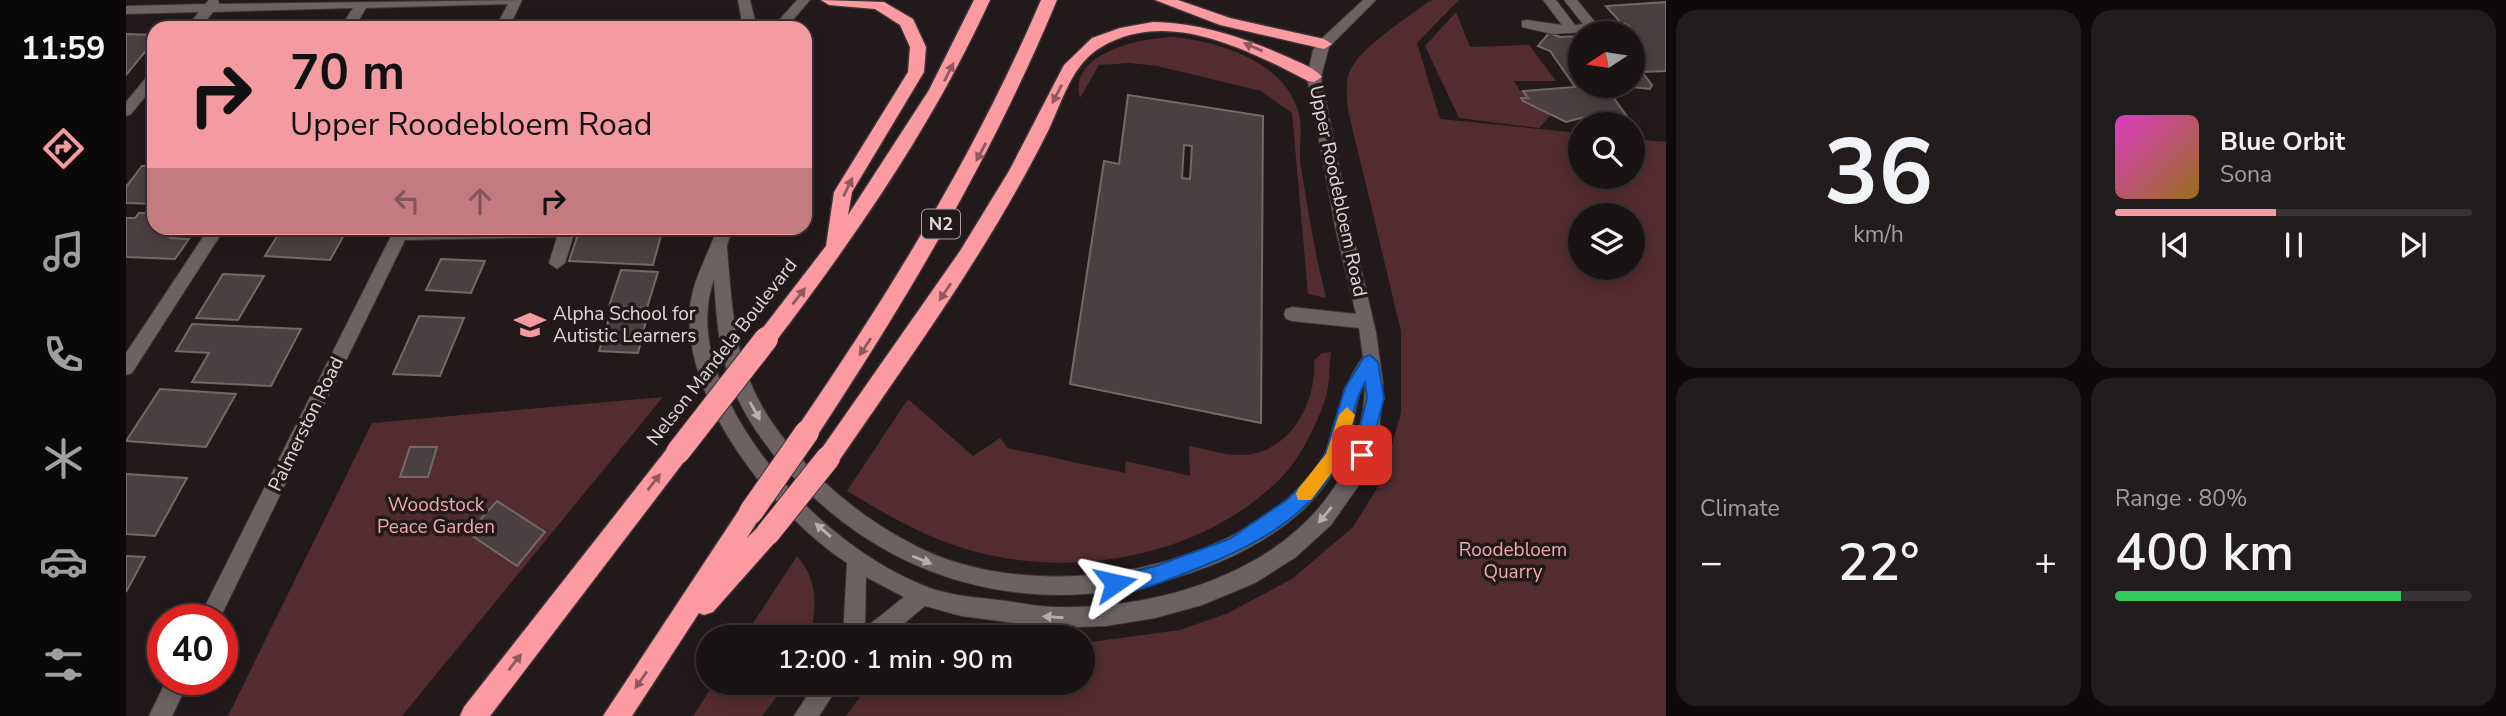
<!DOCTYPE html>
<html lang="en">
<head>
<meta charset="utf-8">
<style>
  body { margin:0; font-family:"Nunito Sans",sans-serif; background:#231c1d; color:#f1f3f6; height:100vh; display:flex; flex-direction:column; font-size:26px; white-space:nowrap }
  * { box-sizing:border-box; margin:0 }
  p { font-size:23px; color:#9f9ea0 }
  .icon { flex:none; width:38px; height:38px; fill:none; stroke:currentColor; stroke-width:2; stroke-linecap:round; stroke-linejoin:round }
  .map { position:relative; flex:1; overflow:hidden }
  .drawer { display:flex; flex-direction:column; gap:10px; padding:10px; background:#0e0a0b; width:840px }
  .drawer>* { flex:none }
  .guide { position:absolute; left:21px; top:21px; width:665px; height:214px; border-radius:21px; box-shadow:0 4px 18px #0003,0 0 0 2px #383234; background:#f49aa1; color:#111; overflow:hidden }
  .needle { width:46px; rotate:258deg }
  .controls { position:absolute; left:1442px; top:21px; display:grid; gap:14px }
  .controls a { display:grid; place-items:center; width:77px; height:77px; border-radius:50%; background:#1a1314; box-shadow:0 4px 18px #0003,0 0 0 2px #383234; font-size:35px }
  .speed { position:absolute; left:21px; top:604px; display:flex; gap:14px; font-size:35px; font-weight:700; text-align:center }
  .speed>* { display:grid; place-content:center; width:91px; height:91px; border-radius:50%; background:#1a1314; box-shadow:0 4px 18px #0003,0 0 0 2px #383234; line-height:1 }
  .speed .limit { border:10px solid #d22; background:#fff; color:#111 }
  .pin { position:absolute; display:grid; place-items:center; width:60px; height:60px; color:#fff; margin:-30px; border-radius:14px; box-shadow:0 4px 10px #0006 }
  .me { position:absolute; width:77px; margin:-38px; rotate:79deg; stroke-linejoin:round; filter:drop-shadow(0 0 5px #0008) }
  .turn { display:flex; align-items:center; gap:24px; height:147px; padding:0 28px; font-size:32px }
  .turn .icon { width:91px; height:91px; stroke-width:2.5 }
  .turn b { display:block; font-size:49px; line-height:60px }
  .lanes { display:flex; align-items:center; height:66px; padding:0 28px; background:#0003; justify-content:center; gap:35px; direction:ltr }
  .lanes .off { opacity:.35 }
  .big { font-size:52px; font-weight:600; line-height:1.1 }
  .drawer .card { flex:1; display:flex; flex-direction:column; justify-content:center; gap:10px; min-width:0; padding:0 24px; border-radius:21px; background:#231c1d }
  .drawer .dial { align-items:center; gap:0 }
  .dial b { font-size:91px; line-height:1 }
  .song { display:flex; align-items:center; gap:21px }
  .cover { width:84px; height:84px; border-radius:10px; background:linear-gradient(135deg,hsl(310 70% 55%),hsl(40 70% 35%)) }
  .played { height:7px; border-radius:4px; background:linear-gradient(90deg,#f49aa1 45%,#383234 45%) }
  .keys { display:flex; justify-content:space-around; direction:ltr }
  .heat { display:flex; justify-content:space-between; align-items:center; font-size:38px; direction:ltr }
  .charge { height:10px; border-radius:5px; background:linear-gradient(90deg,#34c759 80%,#383234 0) }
  .drawer .tiles { flex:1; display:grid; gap:10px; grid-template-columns:repeat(2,1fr) }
  .trip { position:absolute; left:570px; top:625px; width:399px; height:70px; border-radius:35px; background:#1a1314; box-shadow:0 4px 18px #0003,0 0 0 2px #383234; font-weight:600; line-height:70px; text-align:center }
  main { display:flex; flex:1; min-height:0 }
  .dock { display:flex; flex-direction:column; width:126px; justify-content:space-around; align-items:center; background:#0a0808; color:#9f9ea0 }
  .dock .icon { width:49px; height:49px }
  .dock .current { color:#f49aa1 }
  .dock b { font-size:32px; color:#f1f3f6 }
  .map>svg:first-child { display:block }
  .green { fill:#522c30; fill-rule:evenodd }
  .building { fill:#4b4041; stroke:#746969; stroke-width:2; fill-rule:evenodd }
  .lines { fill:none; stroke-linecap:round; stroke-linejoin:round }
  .minor-casing { stroke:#3b3434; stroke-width:2 }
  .highway-casing { stroke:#3b3434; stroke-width:3 }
  .minor { fill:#6d6262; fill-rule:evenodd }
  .highway { fill:#fc9aa2; fill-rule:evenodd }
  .highway-bridge-casing { stroke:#3b3434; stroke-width:26; stroke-linecap:butt }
  .highway-bridge { stroke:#fc9aa2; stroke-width:24 }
  .oneway { fill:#8f5a5e }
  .oneway2 { fill:#b8b0b0 }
  .route { fill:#1a73e8; stroke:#114b97; stroke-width:2 }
  .slow { fill:#f59e0b }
  .labels { text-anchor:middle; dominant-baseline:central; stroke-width:7; stroke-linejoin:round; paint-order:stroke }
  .shield { fill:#22191a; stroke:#a8a0a0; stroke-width:2 }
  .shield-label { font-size:18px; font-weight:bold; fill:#e1dada }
  .street-label { font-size:19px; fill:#e1dada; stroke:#22191a }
  .poi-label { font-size:19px; fill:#e1dada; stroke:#22191a; text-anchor:start }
  .park-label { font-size:19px; fill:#f1a7ac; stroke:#22191a }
</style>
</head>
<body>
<main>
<nav class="dock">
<b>11:59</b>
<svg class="icon current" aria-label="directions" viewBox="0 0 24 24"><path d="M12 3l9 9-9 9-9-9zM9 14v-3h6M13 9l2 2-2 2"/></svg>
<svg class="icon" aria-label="music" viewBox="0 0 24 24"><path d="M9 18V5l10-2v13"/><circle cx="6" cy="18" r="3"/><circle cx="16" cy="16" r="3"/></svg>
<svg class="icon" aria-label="phone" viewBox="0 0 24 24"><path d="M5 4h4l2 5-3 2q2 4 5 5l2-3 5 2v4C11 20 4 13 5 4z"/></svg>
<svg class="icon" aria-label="climate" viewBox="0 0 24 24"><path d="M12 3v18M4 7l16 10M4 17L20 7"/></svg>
<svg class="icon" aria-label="car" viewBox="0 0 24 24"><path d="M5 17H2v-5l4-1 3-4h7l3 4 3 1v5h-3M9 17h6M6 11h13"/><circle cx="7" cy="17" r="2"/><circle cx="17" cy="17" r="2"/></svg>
<svg class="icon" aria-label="filters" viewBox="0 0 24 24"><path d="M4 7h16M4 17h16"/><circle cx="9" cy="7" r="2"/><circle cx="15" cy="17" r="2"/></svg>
</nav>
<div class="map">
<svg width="1540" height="716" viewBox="0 0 1540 716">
  <rect width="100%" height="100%" fill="#22191a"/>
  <g class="green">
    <path d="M1308 0H1333L1291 43 1314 119 1454 133V177H1507V139L1540 142V716H720L744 683 957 682V643L1054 630 1102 613 1166 579 1227 527 1255 482 1275 413V331L1222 110C1221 96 1218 80 1226 67 1239 44 1280 19 1302 2ZM1507 215V268H1454V215Z"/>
    <polygon points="1330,12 1344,47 1403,45 1430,81 1388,81 1394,91 1479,86 1500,115 1470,114 1440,122 1425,115 1413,128 1333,118 1299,46"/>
    <polygon points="443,19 515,20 513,28 439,28"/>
    <path d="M1048 37C1094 42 1159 61 1173 114 1177 131 1172 149 1175 167 1182 210 1189 255 1200 298L1182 294 1166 113 1135 91 1031 66 1004 63 973 65 954 98C941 52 1017 38 1048 37Z"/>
    <path d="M1205 352C1203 367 1204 386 1199 400 1190 426 1174 459 1154 479 1077 555 954 579 851 552 804 540 762 516 721 491L782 399 847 456 874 438 882 448 999 473 1000 461 1064 476 1063 446C1080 449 1101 456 1118 455 1165 452 1191 402 1188 360L1196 353Z"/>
    <polygon points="537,397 276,716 102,716 246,423"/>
    <path d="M671 556C692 580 691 607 684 637H618Z"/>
    <polygon points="589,682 661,682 661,683 636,716 567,716"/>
  </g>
  <g class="building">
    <polygon points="1540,2 1540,71 1516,72 1526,85 1524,89 1495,86 1507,86 1507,48 1517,48 1480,6"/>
    <polygon points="1423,33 1434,37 1454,36 1454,86 1479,86 1500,115 1470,114 1440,122 1397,101 1395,98 1402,98 1397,91 1449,87 1424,51 1412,46"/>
    <polygon points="0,34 28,35 28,41 0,75"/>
    <path d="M1002 95 1137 116 1135 423 944 384 978 161 993 164ZM1058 145 1066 146 1064 179 1056 178Z"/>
    <polygon points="16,166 28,166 28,204 0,203 0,187"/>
    <polygon points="13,213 28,213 28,228 52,228 44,238 63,239 49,259 0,257 0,218 9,218"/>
    <polygon points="156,228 222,228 204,260 139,256"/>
    <polygon points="454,228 537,228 527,265 443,261"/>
    <polygon points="315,259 359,261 345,293 300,290"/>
    <polygon points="495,270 532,272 521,308 483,306"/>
    <polygon points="97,274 138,276 112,320 70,318"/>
    <polygon points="485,312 522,313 512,353 473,351"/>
    <polygon points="293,316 338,318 314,376 267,374"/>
    <polygon points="66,324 175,329 145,386 66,382 83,353 50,351"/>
    <polygon points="34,389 110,394 80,447 0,441"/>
    <polygon points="284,447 311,447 302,477 274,477"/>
    <polygon points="0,474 61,478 29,536 0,534"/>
    <polygon points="371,501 419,532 391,566 342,533"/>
    <polygon points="0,556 19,557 0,592"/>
  </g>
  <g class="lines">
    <defs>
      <g id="minor">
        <polygon points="83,0 92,0 93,4 396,0 383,28 369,28 382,4 240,8 228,28 214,28 227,8 87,12 74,28 60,28 73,12 0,14 0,6 79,4"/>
        <polygon points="612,0 624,0 631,28 617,28"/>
        <polygon points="671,0 684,0 660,28 646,28"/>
        <path d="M1237 0H1250L1203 47 1195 77 1226 231 1250 332 1257 383 1253 432 1233 485 1205 525 1170 557 1129 583 1076 605 1029 618 980 626 925 628 835 616 799 606 762 637H717L721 563C648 515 556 401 564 308 566 280 583 254 591 228H607C605 234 601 243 601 248 603 273 605 301 609 327 619 390 647 432 692 476 724 507 760 532 800 551 900 596 1046 579 1136 518 1160 502 1188 478 1201 450 1217 416 1212 391 1237 357L1233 328 1166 321 1160 319 1158 314 1160 309 1166 307 1230 314 1210 231 1181 77 1187 50 1193 41ZM588 279C590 316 593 354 607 388 623 426 649 459 677 487 775 585 905 616 1038 581 1089 567 1139 545 1178 509 1199 488 1217 463 1225 434 1229 417 1230 398 1239 383 1237 542 1068 611 929 607 910 607 891 602 872 600 849 597 826 596 804 588 727 559 654 491 613 420 589 377 571 328 588 279ZM740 577 778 597 739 628Z"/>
        <polygon points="1417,0 1430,0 1449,25 1457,24 1438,0 1451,0 1470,23 1499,22 1506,26 1499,30 1426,34 1396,27 1396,21 1401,20 1436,25"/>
        <polygon points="28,72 28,86 5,114 0,116 0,102 23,74"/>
        <polygon points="83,228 99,228 6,373 0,375 0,353"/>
        <polygon points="269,228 450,228 439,263 431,269 423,263 431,237 279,240 93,620 72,620"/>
        <polygon points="41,679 64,679 46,716 23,716"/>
        <polygon points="690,682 715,682 693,716 668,716"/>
      </g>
      <g id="highway">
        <path d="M695 0 758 2 787 19 800 47 798 72 726 192 722 215 803 90 848 0H864C807 125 730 236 647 345L640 348 633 345 630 339 633 333 700 246 708 192 782 72 784 47 774 25 749 9 703 5Z"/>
        <path d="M915 0H931C866 156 782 298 689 439L681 442 673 439 670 432 673 425C766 289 850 152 915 0Z"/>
        <polygon points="1029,0 1052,0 1104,18 1198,39 1206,44 1198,49 1094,25"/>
        <path d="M1027 22C1076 23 1119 38 1164 58 1174 63 1189 68 1196 77L1188 82 1182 81C1122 50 1043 8 977 46 946 63 937 100 923 129 864 248 785 356 710 465L702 468 694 465 691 458 694 451 834 251 883 171 938 65 966 38 994 28Z"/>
        <polygon points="552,442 560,445 563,452 560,459 364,716 334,716 338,707 544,445"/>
        <polygon points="625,501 633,504 637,512 621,538 634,525 642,522 650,525 654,533 650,541 587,612 578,615 573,613 506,716 477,716 617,504"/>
      </g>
    </defs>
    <use href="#minor" class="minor-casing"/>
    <use href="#highway" class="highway-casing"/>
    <use href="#minor" class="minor"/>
    <use href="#highway" class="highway"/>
    <defs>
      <g id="highway-bridge">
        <polyline points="552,452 640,339"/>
        <polyline points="625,512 681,432"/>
        <polyline points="642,533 702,458"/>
      </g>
    </defs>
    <use href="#highway-bridge" class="highway-bridge-casing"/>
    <use href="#highway-bridge" class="highway-bridge"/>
  </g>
  <defs><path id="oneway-solid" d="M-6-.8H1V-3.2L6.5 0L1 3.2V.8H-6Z" transform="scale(1.75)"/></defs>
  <g class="oneway">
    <use href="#oneway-solid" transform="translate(1127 47) rotate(-157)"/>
    <use href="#oneway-solid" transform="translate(823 72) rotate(-63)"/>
    <use href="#oneway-solid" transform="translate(931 94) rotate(117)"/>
    <use href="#oneway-solid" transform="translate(855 152) rotate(118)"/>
    <use href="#oneway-solid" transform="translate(722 187) rotate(-64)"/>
    <use href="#oneway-solid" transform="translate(819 292) rotate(124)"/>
    <use href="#oneway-solid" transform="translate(673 296) rotate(-52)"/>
    <use href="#oneway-solid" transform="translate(739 347) rotate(124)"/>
    <use href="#oneway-solid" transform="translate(528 482) rotate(-52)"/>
    <use href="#oneway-solid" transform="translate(389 662) rotate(-52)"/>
    <use href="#oneway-solid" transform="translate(515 680) rotate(125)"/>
  </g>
  <g class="oneway2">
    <use href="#oneway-solid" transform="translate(629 411) rotate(61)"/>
    <use href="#oneway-solid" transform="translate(1199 515) rotate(130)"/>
    <use href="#oneway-solid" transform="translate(697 530) rotate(-139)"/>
    <use href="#oneway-solid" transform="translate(796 560) rotate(22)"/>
    <use href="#oneway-solid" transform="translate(927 617) rotate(-176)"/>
  </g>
  <path class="route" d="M1244 355 1252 362 1258 398 1242 460 1236 463 1227 455 1241 398 1239 383C1224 407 1226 439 1212 464 1176 528 1109 554 1044 579 1028 585 999 597 982 590L980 583 982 577 1030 566 1103 539 1162 499 1185 475 1199 454 1219 388 1238 357Z"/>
  <polygon class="slow" points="1221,407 1229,415 1213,463 1185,500 1172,500 1170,494 1172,489 1200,454 1213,415"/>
  <defs>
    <symbol id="school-bare" viewBox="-9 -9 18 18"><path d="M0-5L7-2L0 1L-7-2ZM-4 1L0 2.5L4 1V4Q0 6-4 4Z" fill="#f49aa1" stroke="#22191a" stroke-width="2.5" paint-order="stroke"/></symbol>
  </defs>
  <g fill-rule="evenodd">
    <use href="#school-bare" x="382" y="303" width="44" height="44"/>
  </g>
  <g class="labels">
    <rect class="shield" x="796" y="209.5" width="38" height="29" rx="5"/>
    <g class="shield-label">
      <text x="815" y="224">N2</text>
    </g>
    <g class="street-label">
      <text transform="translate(1212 191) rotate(78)">Upper Roodebloem Road</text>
      <text transform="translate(596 352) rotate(-52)">Nelson Mandela Boulevard</text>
      <text transform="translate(180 424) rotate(-64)">Palmerston Road</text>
    </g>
    <g class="poi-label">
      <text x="427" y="314">Alpha School for<tspan x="427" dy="22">Autistic Learners</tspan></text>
    </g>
    <g class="park-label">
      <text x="310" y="505">Woodstock<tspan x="310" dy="22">Peace Garden</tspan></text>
      <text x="1387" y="550">Roodebloem<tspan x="1387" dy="22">Quarry</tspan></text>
    </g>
  </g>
</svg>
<div class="controls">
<a><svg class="needle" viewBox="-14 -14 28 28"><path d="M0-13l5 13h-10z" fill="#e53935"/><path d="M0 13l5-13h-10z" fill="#9f9ea0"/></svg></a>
<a><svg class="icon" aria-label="search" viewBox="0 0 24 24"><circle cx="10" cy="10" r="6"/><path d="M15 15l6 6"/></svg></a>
<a><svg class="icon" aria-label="layers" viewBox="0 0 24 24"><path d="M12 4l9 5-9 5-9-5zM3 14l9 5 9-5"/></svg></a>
</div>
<div class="speed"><div class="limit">40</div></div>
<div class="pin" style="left:1236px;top:455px;background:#d93025"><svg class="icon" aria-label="arrive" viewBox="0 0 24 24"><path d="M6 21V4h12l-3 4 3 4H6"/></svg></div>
<svg class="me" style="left:989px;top:583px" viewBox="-20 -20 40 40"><path d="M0-17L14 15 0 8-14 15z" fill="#1a73e8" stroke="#fff" stroke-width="4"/></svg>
<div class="trip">12:00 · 1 min · 90 m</div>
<div class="guide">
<div class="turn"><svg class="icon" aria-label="right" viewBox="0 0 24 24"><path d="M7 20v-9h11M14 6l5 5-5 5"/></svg><div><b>70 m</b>Upper Roodebloem Road</div></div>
<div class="lanes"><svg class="icon off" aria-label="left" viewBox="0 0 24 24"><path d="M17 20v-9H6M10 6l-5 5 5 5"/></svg><svg class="icon off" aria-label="ahead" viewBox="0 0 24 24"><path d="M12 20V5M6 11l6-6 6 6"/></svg><svg class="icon" aria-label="right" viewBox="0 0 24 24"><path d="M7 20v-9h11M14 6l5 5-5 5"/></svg></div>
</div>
</div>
<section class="drawer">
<div class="tiles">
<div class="card dial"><b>36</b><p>km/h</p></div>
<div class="card">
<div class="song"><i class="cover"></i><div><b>Blue Orbit</b><p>Sona</p></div></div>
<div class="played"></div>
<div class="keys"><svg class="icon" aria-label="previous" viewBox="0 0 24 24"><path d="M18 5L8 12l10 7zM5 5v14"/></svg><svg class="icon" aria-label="pause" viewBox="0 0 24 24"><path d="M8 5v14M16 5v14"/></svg><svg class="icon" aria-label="next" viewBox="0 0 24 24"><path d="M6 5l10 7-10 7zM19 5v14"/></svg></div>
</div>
<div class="card"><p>Climate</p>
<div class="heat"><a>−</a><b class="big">22°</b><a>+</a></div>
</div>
<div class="card"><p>Range · 80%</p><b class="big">400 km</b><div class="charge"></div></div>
</div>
</section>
</main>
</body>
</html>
